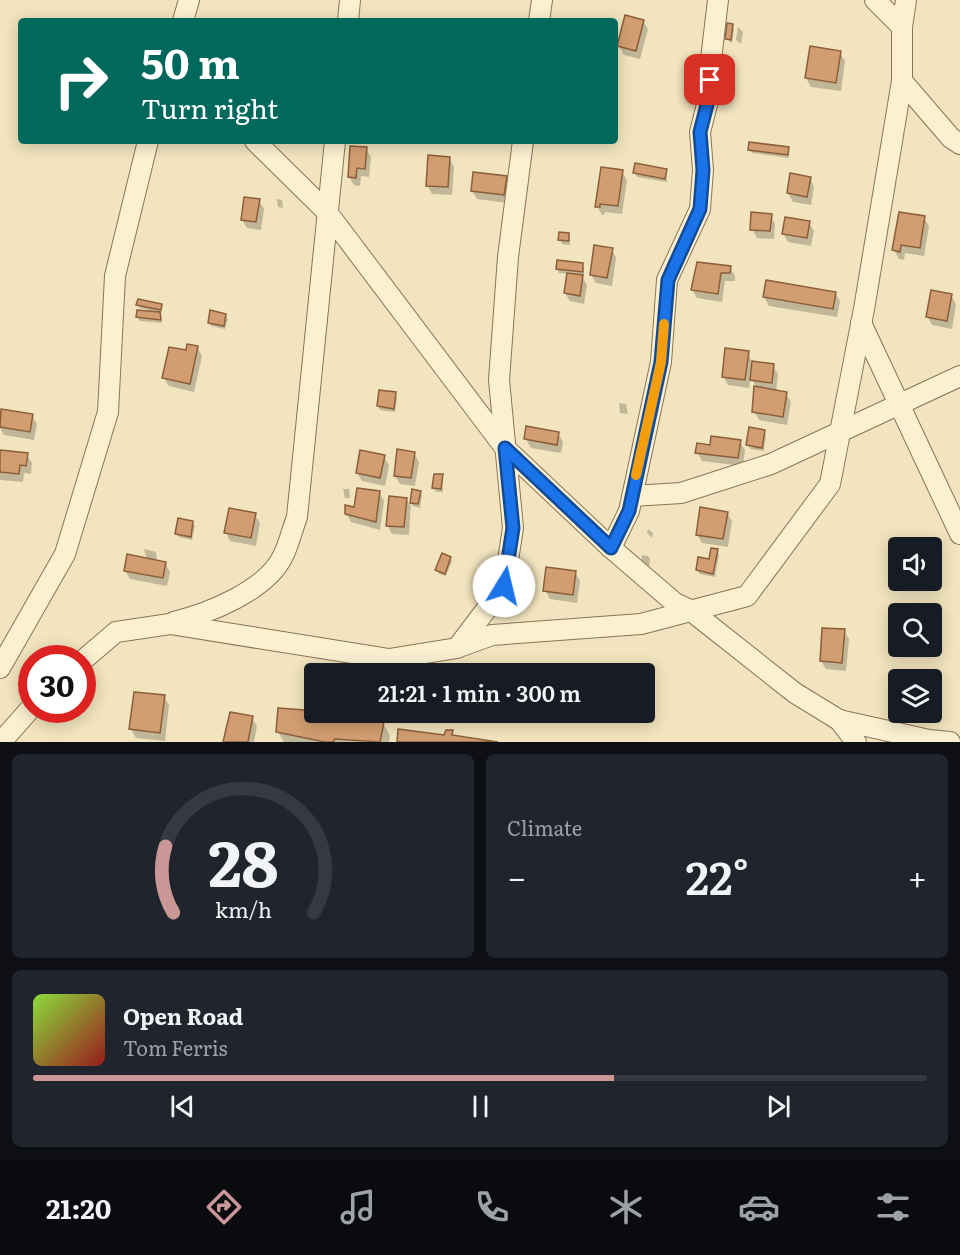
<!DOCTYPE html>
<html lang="en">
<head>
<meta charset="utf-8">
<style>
  body { margin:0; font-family:Literata,serif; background:#20242c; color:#f1f3f6; height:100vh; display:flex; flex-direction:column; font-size:22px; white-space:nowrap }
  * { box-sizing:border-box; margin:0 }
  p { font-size:20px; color:#9ea1a6 }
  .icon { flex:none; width:33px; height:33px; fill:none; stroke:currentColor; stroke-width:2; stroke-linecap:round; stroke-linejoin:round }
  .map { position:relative; height:742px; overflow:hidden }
  .details { display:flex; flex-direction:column; gap:12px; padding:12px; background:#0d0f14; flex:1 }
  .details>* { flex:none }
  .top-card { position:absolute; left:18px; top:18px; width:600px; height:126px; border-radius:6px; box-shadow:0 3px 15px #0003; background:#00695c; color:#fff; overflow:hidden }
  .buttons { position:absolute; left:888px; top:537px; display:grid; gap:12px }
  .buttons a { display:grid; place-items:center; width:54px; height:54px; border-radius:6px; background:#171b24; box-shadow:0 3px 15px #0003; font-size:30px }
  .speed { position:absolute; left:18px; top:645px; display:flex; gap:12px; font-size:30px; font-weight:700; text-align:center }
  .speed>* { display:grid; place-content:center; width:78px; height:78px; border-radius:50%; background:#171b24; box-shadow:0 3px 15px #0003; line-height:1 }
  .speed .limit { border:9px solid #d22; background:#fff; color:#111 }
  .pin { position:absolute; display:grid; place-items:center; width:51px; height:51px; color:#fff; margin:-26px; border-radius:12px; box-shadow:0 3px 9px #0006 }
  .me { position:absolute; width:66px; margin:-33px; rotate:9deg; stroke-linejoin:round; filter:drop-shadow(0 0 4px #0008) }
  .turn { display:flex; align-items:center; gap:21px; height:126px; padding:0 24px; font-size:27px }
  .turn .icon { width:78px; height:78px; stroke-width:2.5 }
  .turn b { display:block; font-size:42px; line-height:51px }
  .big { font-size:45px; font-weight:600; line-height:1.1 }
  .details .widget { flex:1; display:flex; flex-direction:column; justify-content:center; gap:9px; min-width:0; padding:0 21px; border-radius:9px; background:#20242c }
  .details .dial { align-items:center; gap:0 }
  .dial svg { height:156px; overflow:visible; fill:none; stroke:#363941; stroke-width:7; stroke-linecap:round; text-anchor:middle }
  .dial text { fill:#f1f3f6; stroke:none }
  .song { display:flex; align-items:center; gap:18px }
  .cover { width:72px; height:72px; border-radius:9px; background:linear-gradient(135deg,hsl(90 70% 55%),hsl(0 70% 35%)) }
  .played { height:6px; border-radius:3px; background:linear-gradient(90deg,#cb9796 65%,#363941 65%) }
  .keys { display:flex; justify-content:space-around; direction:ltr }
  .heat { display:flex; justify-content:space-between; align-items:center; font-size:33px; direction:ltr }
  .details .tiles { flex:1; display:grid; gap:12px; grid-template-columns:1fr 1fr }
  .widget:last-child { grid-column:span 2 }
  .trip { position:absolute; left:304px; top:663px; width:351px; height:60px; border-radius:6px; background:#171b24; box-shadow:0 3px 15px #0003; font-weight:600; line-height:60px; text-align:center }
  .dock { display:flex; height:96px; justify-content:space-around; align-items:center; background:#090b0e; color:#9ea1a6 }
  .dock .icon { width:42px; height:42px }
  .dock .selected { color:#cb9796 }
  .dock b { font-size:27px; color:#f1f3f6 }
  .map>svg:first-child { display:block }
  .shadow { fill:#0003 }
  .building { fill:#d29e71; stroke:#8b5e3a; stroke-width:1.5 }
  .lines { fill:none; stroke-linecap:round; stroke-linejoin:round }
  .street-casing { stroke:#8a7455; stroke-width:22 }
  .street { stroke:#fbf1d1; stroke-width:20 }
  .route-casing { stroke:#114b97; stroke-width:15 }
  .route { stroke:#1a73e8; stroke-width:10 }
  .slow { stroke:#f59e0b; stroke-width:10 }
</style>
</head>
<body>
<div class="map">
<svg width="960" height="742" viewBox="0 0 960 742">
  <rect width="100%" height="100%" fill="#f1e4be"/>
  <g class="shadow">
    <polygon points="643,21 648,29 640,59 624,55 619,46"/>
    <polygon points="732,25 734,29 732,43 727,39"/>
    <polygon points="738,27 743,32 741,44 736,40"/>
    <polygon points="840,53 845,61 841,91 811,87 806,78"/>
    <polygon points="366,149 371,157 369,177 361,176 360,186 354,185 349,177"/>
    <polygon points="749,149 788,149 789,158 752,153"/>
    <polygon points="449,158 454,167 452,195 432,194 427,185"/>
    <polygon points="666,170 667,182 637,177 635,173"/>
    <polygon points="622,172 627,180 622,214 605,212 604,215 602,215 597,206"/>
    <polygon points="506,178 510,186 508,203 477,199 472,191"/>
    <polygon points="810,178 814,187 811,205 793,202 788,193"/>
    <polygon points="277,199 282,200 283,208 278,207"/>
    <polygon points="259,201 264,209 261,230 247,228 242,220"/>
    <polygon points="771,216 775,224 774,239 757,238 752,229"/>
    <polygon points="924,218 929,226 924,256 905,253 904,260 899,259 894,250"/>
    <polygon points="809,223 814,231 811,246 788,242 783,233"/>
    <polygon points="569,234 570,245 562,244 560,240"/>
    <polygon points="612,249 616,258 612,286 596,283 591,275"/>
    <polygon points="582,264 584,275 581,275 587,285 584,304 570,301 565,293 568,274 559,273 557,269"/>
    <polygon points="730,267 735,276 735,281 725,281 722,302 697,298 692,289"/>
    <polygon points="835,293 840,301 837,317 769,306 764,297"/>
    <polygon points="951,295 956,304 952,329 932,325 927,316"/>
    <polygon points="138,305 161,305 162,313 159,312 162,323 140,321 137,317 149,310 140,308"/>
    <polygon points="225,315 228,319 225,329 211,326 209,323"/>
    <polygon points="197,347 202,356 194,392 169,386 164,378 187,352"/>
    <polygon points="748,352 752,363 773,366 778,374 776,392 786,394 791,402 787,425 759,420 754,411 757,388 751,378 749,388 728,385 723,376"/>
    <polygon points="395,394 397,397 395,412 380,410 378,406"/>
    <polygon points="619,403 626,404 628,414 620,413"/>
    <polygon points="2,410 32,416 37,424 34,440 4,435 0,428"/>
    <polygon points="764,431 766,435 764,451 750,449 748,445"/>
    <polygon points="558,433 563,442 561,453 531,448 526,439"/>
    <polygon points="740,442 745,450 743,466 702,461 697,452 712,446"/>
    <polygon points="414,453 419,462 415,486 400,484 395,476"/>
    <polygon points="27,455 32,463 31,474 24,473 23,482 0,480 0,456"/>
    <polygon points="384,457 389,465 385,486 362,481 357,473"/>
    <polygon points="442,476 443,492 436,492 434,488"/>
    <polygon points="343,489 349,489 350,498 345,498"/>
    <polygon points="413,491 420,492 422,496 420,508 413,506 411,502 409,535 392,534 387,525 406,499 411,507"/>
    <polygon points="379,492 384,501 380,530 351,522 346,513"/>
    <polygon points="727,513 732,521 728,547 702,543 697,534"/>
    <polygon points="255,515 260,523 256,546 230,541 226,532"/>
    <polygon points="192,522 195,526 192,540 179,537 176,534"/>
    <polygon points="648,529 653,533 652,538 647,533"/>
    <polygon points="144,549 156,552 157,561 165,563 170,572 167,586 130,579 125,571 147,560"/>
    <polygon points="717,551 719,555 715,577 700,574 697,570 710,561"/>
    <polygon points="642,555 648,556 650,559 649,568 641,564"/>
    <polygon points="450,558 452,561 446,576 439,574 437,570"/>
    <polygon points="575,572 580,581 577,603 550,599 545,590"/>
    <polygon points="844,631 849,639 846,671 826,669 821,661"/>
    <polygon points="164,697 169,705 165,741 136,738 131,729"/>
    <polygon points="252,718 257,726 254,742 225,742"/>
    <polygon points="383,723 390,736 389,742 284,742 278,732"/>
  </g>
  <g class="building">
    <polygon points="625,15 644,20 636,51 617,46"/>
    <polygon points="727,23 733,24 731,40 725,39"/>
    <polygon points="810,46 841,51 836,83 805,78"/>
    <polygon points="749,142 789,147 788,155 748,150"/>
    <polygon points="350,146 367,147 365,169 357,168 356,178 348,177"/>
    <polygon points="428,155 450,157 448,187 426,186"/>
    <polygon points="635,163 667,169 665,179 633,173"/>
    <polygon points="601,167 623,170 618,206 600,204 600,207 595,207"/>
    <polygon points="473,172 507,176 504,195 471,191"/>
    <polygon points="790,173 811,177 807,197 787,193"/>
    <polygon points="244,197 260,199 256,222 241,220"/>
    <polygon points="751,212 772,214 770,231 750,230"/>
    <polygon points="899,212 925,216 920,248 901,245 900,252 892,250"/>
    <polygon points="785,217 810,221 807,238 782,234"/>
    <polygon points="559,232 569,233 569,241 558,240"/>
    <polygon points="594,245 613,248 607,278 590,275"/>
    <polygon points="557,260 583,263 583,272 556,269"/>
    <polygon points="697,262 731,266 730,273 721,273 718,294 691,290"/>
    <polygon points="567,273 583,275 580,296 564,293"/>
    <polygon points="766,280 836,292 833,309 763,297"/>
    <polygon points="931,290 952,294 947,321 926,317"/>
    <polygon points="138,299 162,304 161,310 136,305"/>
    <polygon points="137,310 160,312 161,320 136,317"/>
    <polygon points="210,310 226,314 224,326 208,323"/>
    <polygon points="187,344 198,346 190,384 162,378 169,347 186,350"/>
    <polygon points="725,348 749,351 745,380 722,377"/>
    <polygon points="752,361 774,364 772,383 750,380"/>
    <polygon points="754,386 787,392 783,417 752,412"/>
    <polygon points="379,390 396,392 394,409 377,406"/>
    <polygon points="1,409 33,414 30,432 0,427"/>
    <polygon points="526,426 559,432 557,445 524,439"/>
    <polygon points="749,427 765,430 762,448 746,445"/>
    <polygon points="711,436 741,440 738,458 695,453 697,443 710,445"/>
    <polygon points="397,449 415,452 411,478 394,476"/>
    <polygon points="0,450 28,453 26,466 20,465 19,474 0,472"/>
    <polygon points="360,450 385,455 380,478 356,473"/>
    <polygon points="434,474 443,474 441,489 432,488"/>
    <polygon points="357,488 380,491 376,522 345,514 345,505 354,507"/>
    <polygon points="412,489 421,491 418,504 410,503"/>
    <polygon points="389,496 407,498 404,527 386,526"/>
    <polygon points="700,507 728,512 723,539 696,535"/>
    <polygon points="229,508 256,513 251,538 224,533"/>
    <polygon points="178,518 193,521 191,537 175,534"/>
    <polygon points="711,548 718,549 713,574 696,570 698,557 709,559"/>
    <polygon points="442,553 451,557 445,574 435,570"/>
    <polygon points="127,554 166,562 163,578 124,571"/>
    <polygon points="546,567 576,571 573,595 543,591"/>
    <polygon points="822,628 845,629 842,663 820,661"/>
    <polygon points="134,692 165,695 160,733 129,729"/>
    <polygon points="278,708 332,712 384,722 380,742 335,739 333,742 325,742 276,732"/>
    <polygon points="230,712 253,716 248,742 223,742"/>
    <polygon points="398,729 444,735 446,730 453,730 452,735 498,742 397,742"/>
  </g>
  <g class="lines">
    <defs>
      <g id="street">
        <polyline points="875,0 902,27"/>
        <polyline points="906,0 902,27 902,81 951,138 960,144"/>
        <polyline points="183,21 189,0"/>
        <polyline points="348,21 350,0"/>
        <polyline points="539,21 542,0"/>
        <polyline points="255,141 327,212 505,448 611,548 675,603 690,610 795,693 839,720 856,742"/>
        <polyline points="861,323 960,534"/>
        <polyline points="632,496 681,493 771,464 960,376"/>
        <polyline points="611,548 629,511 661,362 667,280 700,209 703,170 700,132 710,93 710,68 718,0"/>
        <path d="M174 622C209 613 266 591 283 556 289 544 292 530 297 517L335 141"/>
        <polyline points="459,647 492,635 641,624 747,596 830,484 864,309 902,81"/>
        <polyline points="82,661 116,632 170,624 389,659 457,648 504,586 513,528 499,380 508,257 523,141"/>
        <polyline points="0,668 65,554 108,412 115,276 148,141"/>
        <polyline points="839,720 929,740 950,742"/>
        <polyline points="1,742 32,707"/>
      </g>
    </defs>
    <use href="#street" class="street-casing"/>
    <use href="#street" class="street"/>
  </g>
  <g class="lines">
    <defs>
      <polyline id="route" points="504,586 513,528 505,448 611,548 629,511 661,362 668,280 700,209 703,170 700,132 710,93 710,80"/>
    </defs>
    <use href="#route" class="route-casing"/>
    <use href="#route" class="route"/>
    <polyline class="slow" points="636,475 661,362 664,324"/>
  </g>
</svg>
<div class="buttons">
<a><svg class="icon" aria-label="sound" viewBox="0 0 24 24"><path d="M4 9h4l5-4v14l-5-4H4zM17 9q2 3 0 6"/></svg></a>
<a><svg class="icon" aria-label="search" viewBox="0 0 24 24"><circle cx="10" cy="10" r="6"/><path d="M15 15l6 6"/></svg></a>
<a><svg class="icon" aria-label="layers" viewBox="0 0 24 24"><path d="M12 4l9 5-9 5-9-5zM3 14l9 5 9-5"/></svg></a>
</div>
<div class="speed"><div class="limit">30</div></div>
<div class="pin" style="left:710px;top:80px;background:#d93025"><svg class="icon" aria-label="arrive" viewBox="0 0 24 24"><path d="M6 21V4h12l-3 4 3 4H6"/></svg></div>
<svg class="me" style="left:504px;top:586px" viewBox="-20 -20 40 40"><circle r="19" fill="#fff"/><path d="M0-13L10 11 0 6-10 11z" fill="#1a73e8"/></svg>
<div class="trip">21:21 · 1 min · 300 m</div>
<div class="top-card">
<div class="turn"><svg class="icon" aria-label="right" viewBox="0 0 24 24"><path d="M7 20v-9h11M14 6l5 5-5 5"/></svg><div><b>50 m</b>Turn right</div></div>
</div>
</div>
<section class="details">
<div class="tiles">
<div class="widget dial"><svg viewBox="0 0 100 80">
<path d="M14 69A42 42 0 1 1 86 69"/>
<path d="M14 69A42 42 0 0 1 10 35" stroke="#cb9796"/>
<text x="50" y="56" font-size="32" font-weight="700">28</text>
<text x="50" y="72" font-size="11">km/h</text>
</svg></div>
<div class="widget"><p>Climate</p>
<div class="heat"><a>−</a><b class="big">22°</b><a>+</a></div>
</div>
<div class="widget">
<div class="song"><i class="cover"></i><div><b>Open Road</b><p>Tom Ferris</p></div></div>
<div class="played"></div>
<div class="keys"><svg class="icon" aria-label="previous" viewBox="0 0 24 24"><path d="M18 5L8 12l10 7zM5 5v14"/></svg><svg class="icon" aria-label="pause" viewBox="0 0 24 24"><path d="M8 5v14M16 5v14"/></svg><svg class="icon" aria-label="next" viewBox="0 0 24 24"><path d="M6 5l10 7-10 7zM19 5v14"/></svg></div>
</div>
</div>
</section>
<nav class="dock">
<b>21:20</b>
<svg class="icon selected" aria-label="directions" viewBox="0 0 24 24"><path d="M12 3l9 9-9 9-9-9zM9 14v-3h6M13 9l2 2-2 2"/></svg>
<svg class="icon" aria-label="music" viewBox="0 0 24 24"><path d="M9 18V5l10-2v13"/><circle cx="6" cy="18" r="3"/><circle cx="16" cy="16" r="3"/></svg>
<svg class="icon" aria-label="phone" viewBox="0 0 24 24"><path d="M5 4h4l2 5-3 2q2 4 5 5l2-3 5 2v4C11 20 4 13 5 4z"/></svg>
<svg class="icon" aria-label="climate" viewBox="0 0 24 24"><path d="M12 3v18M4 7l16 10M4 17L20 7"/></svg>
<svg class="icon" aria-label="car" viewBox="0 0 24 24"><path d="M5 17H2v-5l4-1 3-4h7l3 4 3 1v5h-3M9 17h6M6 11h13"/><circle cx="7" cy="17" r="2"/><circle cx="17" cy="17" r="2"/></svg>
<svg class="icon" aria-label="filters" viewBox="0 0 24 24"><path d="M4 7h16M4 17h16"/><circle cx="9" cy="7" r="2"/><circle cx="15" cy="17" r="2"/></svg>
</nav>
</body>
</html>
